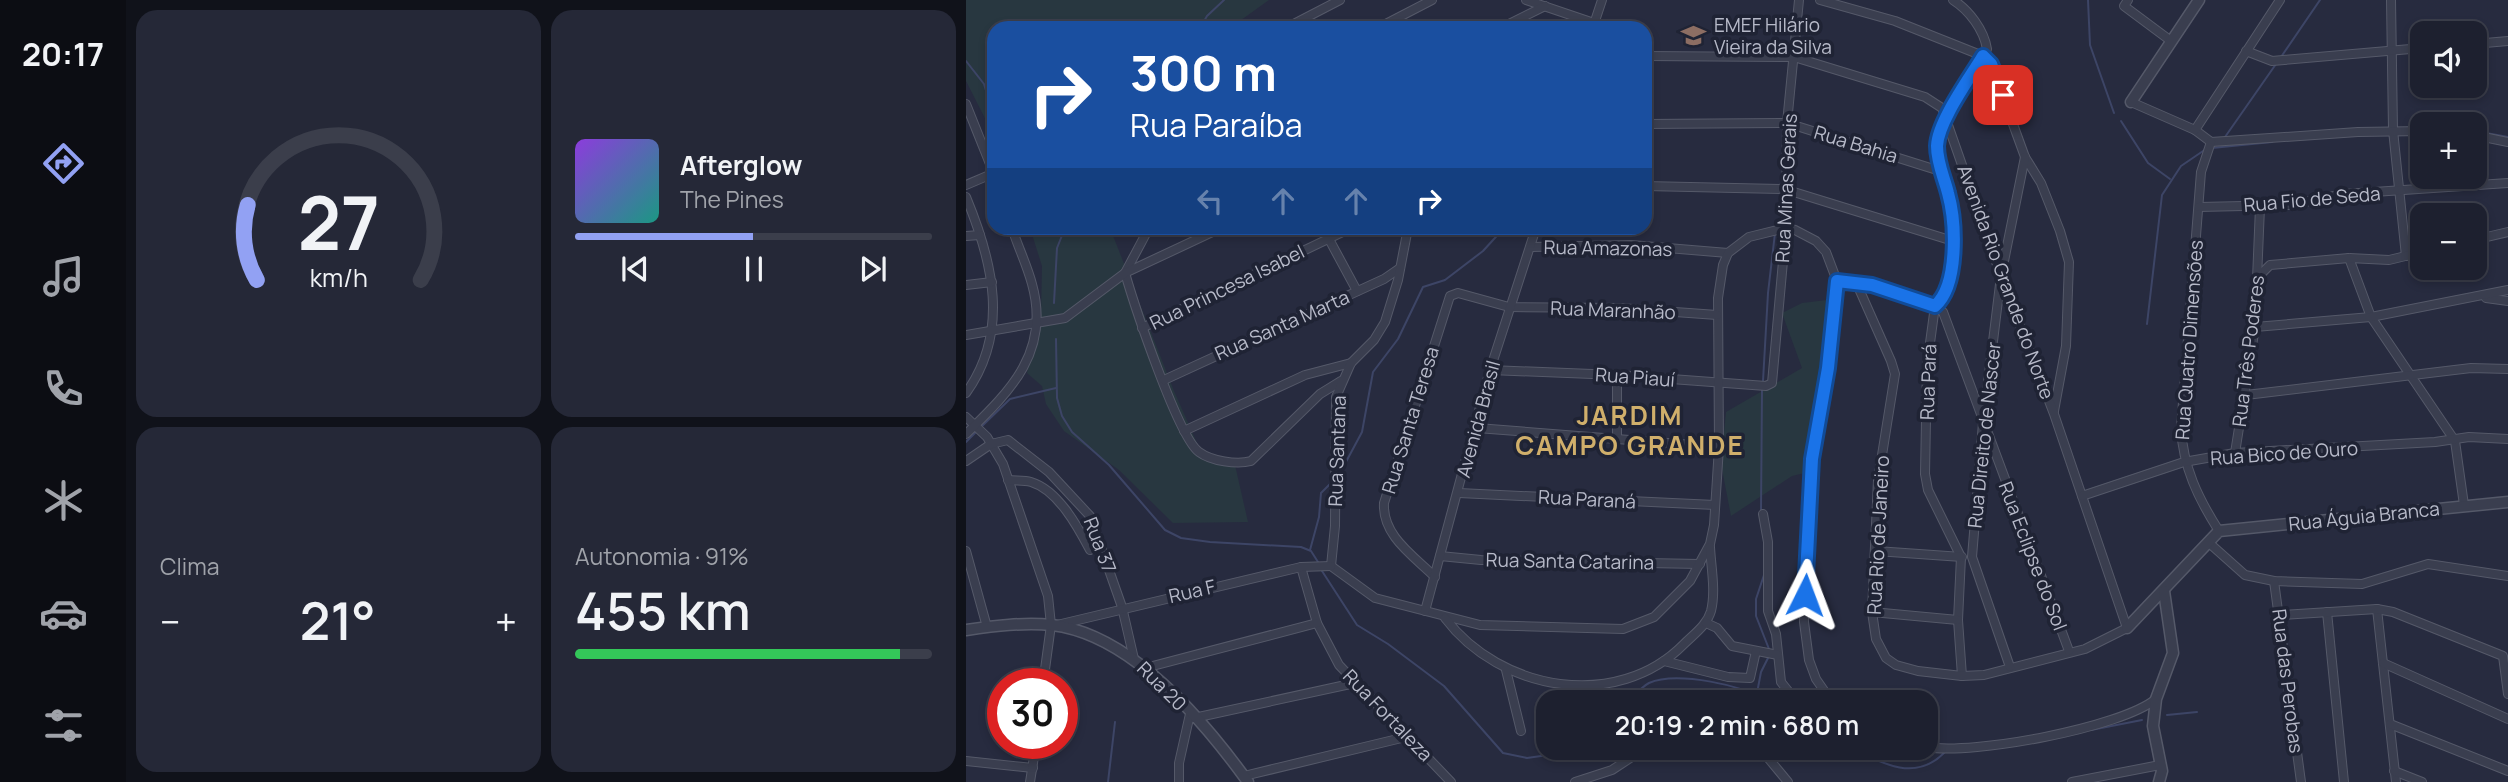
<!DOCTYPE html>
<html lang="pt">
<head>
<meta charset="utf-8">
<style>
  body { margin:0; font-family:Manrope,sans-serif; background:#252837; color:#f1f3f6; height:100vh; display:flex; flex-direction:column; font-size:26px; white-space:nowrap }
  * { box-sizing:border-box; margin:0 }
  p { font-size:23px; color:#a0a3aa }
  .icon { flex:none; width:38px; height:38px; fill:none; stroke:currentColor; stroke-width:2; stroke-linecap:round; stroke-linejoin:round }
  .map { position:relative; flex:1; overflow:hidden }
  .panel { display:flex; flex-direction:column; gap:10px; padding:10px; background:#10121a; width:840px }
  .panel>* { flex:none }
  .top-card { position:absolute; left:21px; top:21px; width:665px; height:214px; border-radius:21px; box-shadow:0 4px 10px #0003,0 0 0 2px #3b3e4b; background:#1a4fa0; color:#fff; overflow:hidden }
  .fabs { position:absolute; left:1444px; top:21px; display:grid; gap:14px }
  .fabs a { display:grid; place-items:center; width:77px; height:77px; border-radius:14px; background:#1d202f; box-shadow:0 4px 10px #0003,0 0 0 2px #3b3e4b; font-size:35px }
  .speed { position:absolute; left:21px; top:668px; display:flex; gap:14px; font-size:35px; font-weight:700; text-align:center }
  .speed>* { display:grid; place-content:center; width:91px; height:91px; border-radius:50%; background:#1d202f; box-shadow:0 4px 10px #0003,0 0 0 2px #3b3e4b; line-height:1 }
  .speed .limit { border:10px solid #d22; background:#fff; color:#111 }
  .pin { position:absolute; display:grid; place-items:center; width:60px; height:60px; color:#fff; margin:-30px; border-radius:14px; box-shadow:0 4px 10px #0006 }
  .me { position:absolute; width:77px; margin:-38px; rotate:3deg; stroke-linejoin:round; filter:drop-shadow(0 0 5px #0008) }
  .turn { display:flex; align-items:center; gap:24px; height:147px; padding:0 28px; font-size:32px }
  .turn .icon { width:91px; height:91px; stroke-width:2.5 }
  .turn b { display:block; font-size:49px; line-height:60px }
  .lanes { display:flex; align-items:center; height:66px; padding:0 28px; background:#0003; justify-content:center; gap:35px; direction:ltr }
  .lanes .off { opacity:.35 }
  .big { font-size:52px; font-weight:600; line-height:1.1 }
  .panel .widget { flex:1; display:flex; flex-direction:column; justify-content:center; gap:10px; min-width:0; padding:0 24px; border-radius:21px; background:#252837 }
  .panel .dial { align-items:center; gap:0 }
  .dial svg { height:182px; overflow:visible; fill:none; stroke:#3b3e4b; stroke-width:7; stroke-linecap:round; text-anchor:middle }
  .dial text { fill:#f1f3f6; stroke:none }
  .song { display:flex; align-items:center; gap:21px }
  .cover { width:84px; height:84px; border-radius:10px; background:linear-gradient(135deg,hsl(270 70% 55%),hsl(170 70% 35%)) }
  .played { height:7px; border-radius:4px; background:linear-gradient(90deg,#92a1f3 50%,#3b3e4b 50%) }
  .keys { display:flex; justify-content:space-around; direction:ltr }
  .heat { display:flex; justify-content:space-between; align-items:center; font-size:38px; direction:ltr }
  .charge { height:10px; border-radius:5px; background:linear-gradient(90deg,#34c759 91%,#3b3e4b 0) }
  .panel .tiles { flex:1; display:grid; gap:10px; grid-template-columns:repeat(2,1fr) }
  .trip { position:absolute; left:570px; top:690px; width:402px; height:70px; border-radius:21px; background:#1d202f; box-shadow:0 4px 10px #0003,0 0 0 2px #3b3e4b; font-weight:600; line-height:70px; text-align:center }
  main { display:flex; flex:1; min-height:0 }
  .tabs { display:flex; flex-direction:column; width:126px; justify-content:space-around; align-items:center; background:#0c0d13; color:#a0a3aa }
  .tabs .icon { width:49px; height:49px }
  .tabs .selected { color:#92a1f3 }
  .tabs b { font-size:32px; color:#f1f3f6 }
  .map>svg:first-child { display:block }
  .green { fill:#283740 }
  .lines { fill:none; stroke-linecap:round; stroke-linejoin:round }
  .stream { stroke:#3d4566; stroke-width:2 }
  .minor-casing { stroke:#555969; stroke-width:10 }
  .tertiary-casing { stroke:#555969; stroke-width:13 }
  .minor { stroke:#3a3e4f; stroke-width:8 }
  .tertiary { stroke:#3a3e4f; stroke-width:10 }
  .route-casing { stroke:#114b97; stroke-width:18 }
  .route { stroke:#1a73e8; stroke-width:12 }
  .labels { text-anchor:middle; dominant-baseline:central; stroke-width:7; stroke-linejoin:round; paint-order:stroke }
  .poi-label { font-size:19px; fill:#b7bac9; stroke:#1f2334; text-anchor:start }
  .street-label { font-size:19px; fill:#b7bac9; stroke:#1f2334 }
  .district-label { font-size:26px; font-weight:bold; letter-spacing:2px; fill:#d0af6b; stroke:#1f2334 }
</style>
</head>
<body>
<main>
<nav class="tabs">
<b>20:17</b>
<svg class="icon selected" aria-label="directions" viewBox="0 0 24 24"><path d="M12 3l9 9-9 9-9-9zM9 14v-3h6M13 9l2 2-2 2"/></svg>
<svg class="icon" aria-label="music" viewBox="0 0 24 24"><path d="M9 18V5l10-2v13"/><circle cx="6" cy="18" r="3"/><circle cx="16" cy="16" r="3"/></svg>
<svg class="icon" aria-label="phone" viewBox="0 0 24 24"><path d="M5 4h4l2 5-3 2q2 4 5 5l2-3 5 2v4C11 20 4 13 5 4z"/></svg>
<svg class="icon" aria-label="climate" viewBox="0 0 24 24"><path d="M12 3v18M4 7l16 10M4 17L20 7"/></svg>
<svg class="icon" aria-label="car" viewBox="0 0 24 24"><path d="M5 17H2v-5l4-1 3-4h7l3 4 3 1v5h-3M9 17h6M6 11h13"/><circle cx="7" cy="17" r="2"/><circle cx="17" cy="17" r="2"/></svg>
<svg class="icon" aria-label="filters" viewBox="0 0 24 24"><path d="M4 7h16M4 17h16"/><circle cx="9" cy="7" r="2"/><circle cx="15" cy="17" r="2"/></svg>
</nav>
<section class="panel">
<div class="tiles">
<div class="widget dial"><svg viewBox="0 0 100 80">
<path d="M14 69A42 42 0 1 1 86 69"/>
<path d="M14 69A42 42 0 0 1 10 36" stroke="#92a1f3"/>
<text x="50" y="56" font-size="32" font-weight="700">27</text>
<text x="50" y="72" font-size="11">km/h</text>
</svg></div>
<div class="widget">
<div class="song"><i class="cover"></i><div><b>Afterglow</b><p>The Pines</p></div></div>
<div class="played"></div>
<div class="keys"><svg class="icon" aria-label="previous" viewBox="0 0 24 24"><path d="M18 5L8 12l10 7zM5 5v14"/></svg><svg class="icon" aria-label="pause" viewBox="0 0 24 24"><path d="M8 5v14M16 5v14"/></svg><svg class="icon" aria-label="next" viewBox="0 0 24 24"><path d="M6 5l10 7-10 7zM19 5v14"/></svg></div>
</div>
<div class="widget"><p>Clima</p>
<div class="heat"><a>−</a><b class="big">21°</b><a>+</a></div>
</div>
<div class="widget"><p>Autonomia · 91%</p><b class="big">455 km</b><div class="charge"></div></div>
</div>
</section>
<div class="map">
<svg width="1542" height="782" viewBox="0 0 1542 782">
  <rect width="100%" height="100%" fill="#272b3f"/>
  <g class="green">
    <polygon points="0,0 303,0 264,28 28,28 28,136 0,81"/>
    <polygon points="64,228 144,228 208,391 238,459 269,465 282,522 207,523 153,470 98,431 80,404 76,386 61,373 75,314 76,266"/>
    <polygon points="861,300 866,306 843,472 826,476 765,516 755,464 760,412 836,368 816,313 836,303"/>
  </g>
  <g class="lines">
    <g class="stream">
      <polyline points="1122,0 1124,45 1148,113"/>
      <polyline points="234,28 241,16 258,0"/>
      <polyline points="1315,57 1354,0"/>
      <polyline points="0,61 18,84 28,117"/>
      <polyline points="1155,121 1182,163 1204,179"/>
      <polyline points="1515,132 1542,137"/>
      <polyline points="1259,137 1310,64"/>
      <polyline points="1246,148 1306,142"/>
      <polyline points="88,303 91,248 99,228"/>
      <polyline points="1181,324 1196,195 1215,166 1240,149"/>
      <polyline points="90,339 91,398 96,416 106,432 143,465 199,530 215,538 244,542 335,547 345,551 352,562"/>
      <polyline points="797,381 802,293 809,233"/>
      <polyline points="14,428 44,399 90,388"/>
      <polyline points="0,442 10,432"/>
      <polyline points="373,475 396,432 407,372 432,339 457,287 479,280 517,251 538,228"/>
      <polyline points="795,510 796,390"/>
      <polyline points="344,550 353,517 355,493 367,481"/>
      <polyline points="356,571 391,625 422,644 478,686 537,753 561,758 589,754 605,747"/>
      <polyline points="798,575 790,599 790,616 803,649"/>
      <polyline points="791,693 795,672 802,658"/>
      <path d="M663 702C669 695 675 687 683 683 710 671 780 685 804 702"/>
      <polyline points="1201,715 1231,712"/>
      <polyline points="1125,730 1176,720"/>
      <path d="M885 747C917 764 949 782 978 753"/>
      <polyline points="142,782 149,722"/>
    </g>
    <defs>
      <g id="minor">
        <polyline points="560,0 628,23"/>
        <polyline points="854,0 929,21 1017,56 1025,64 1059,157 1075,183 1094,231 1103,262 1100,346 1088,411"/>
        <path d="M987 0C1003 10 1018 30 1021 49L973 136 974 171 985 205 988 233 983 280 979 294 969 306 961 365 959 474 962 490 995 557 992 620 996 676"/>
        <polyline points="1162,0 1158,6 1205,41"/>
        <polyline points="1425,0 1427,130 1440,256"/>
        <polyline points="627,27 636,0"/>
        <polyline points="320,28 374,0"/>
        <polyline points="412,28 466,0"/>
        <polyline points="535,28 579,6"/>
        <polyline points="1508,44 1542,41"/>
        <polyline points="1280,51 1306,61 1456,48"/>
        <polyline points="679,56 828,57 959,97 976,108 1035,276 1088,414 1161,628 1119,649 1018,675 996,676 952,671 930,665 920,658 910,639 906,612 912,480 929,374 925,361 890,282"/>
        <polyline points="1165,102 1229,130 1245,142 1392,132 1456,131"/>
        <polyline points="0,104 28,174"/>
        <polyline points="679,124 821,123 974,171"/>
        <polyline points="1229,130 1314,0"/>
        <polyline points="1508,135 1542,142"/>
        <path d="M1245 142 1235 172 1215 428C1217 467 1232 498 1253 531"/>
        <polyline points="0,185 28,173"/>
        <polyline points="679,186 818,189 987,241"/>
        <path d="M0 197C27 262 44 332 0 393"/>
        <polyline points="1233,207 1324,205 1378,194 1542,183"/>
        <path d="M183 228 159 273C168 304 212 437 233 452 245 461 271 465 285 461L354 394 375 381"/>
        <polyline points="357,228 391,291"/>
        <polyline points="0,236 14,235"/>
        <polyline points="1508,240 1542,232"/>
        <polyline points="565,247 665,245 762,253"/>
        <polyline points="1383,258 1405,317 1489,441 1498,505"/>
        <polyline points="1292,277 1304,265 1383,258 1423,260 1456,252"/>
        <path d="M871 281C905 283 950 292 977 312L1103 651"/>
        <polyline points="0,285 26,282"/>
        <polyline points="1520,298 1542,301"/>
        <polyline points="1289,327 1405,317 1542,290"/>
        <polyline points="176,328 385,228"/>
        <polyline points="0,335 99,318 159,273 255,228"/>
        <polyline points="524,370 651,375 800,386 806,383 820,228 821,123 833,0"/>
        <polyline points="651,375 651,437"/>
        <polyline points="198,380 418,279 434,268"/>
        <polyline points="1280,395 1505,368 1542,369"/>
        <polyline points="0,417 21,437 37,464 82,596 85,625 77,684"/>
        <polyline points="511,428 753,447"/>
        <polyline points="218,431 339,375 385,363"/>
        <path d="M0 434C44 391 85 352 66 284 61 265 52 247 46 228"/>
        <polyline points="1269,453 1289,327 1294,207"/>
        <polyline points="0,461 25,444 42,440 83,472 124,516 156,607 168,659"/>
        <path d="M42 480C49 481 58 480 65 482 92 490 112 527 124 550"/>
        <polyline points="493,493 749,505"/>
        <polyline points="1116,496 1218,462 1269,453 1469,442 1503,437 1542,439"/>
        <polyline points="797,514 802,542 802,611 810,634 815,682 831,702"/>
        <polyline points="1242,542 1279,575 1308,581 1396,584 1462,564 1542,576"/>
        <polyline points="0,551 21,627"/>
        <polyline points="910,551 996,557"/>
        <polyline points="474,556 515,560 734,564"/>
        <polyline points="365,566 409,598 514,625 657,629 688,617 724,581 744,544 748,525 753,447 752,298 757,265 762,253 783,237 820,228 829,230 850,241 860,252 871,281 862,368 843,487 838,622 843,660 850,679 866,702"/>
        <polyline points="365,566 369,526 370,397 385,363 408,340 419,322 432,280 442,228"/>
        <polyline points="335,567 351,623 373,665 485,782"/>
        <path d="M469 577C448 556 416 536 418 503L484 296 492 293 543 307 653 308 751 315"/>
        <polyline points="1308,581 1335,782"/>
        <polyline points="1411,609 1430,782"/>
        <polyline points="459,611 524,370 570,228"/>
        <polyline points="906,612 992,620"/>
        <polyline points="1361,612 1378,782"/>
        <polyline points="1315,615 1411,609 1427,612 1537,656 1542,694"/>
        <path d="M479 618C534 691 651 712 718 644 728 634 741 625 745 611 750 591 745 567 744 547"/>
        <polyline points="740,623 751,628 766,646 812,655"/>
        <polyline points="91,625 335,567 365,566"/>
        <polyline points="698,661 762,677 784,678 790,651"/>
        <polyline points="1417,663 1542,719"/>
        <polyline points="1044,667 1006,557 1017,423 1035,276 1059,157"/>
        <polyline points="179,668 351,623"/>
        <polyline points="540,670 555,731"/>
        <polyline points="228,718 389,683"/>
        <polyline points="1424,724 1542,771"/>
        <polyline points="793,747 822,782"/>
        <polyline points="852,747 861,747"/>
        <path d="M961 747C1007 755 1154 728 1190 699"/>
        <polyline points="0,761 67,768"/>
        <polyline points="1428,771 1456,782"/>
        <polyline points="278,776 444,736"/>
        <polyline points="64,782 70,744"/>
        <polyline points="213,782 213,763 224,714"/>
        <polyline points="609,782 646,770 681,747"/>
        <polyline points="1106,782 1194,765"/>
      </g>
      <g id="tertiary">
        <polyline points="1165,102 1233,0"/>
        <polyline points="1161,628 1253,531 1542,502"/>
        <path d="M0 630C28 626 58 622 86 625 165 634 238 721 282 782"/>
        <polyline points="1193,782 1196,771 1187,726 1190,699 1207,653 1198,591"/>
      </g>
    </defs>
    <use href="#minor" class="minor-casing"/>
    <use href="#tertiary" class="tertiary-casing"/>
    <use href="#minor" class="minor"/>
    <use href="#tertiary" class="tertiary"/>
  </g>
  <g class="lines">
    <defs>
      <path id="route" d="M839 595 846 459 862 368 871 281 906 285 969 306C993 285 990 222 982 193 978 177 971 163 971 146 972 121 1004 78 1017 56L1025 64 1037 95"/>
    </defs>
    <use href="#route" class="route-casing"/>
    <use href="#route" class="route"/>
  </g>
  <defs>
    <symbol id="school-bare" viewBox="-9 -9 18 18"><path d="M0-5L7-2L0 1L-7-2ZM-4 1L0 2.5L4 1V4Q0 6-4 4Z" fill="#8d6e63" stroke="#1f2334" stroke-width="2.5" paint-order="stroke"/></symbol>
  </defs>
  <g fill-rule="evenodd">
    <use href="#school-bare" x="710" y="18" width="35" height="35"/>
  </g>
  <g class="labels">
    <g class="poi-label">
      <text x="748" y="25">EMEF Hilário<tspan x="748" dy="22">Vieira da Silva</tspan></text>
    </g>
    <g class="street-label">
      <text transform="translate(890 144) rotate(17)">Rua Bahia</text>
      <text transform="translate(820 188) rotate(-87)">Rua Minas Gerais</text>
      <text transform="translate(1346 199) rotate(-5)">Rua Fio de Seda</text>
      <text transform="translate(642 248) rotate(1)">Rua Amazonas</text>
      <text transform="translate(1040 282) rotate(70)">Avenida Rio Grande do Norte</text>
      <text transform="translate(261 287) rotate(-26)">Rua Princesa Isabel</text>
      <text transform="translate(647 310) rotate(2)">Rua Maranhão</text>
      <text transform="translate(316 325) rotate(-24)">Rua Santa Marta</text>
      <text transform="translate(1223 340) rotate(-86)">Rua Quatro Dimensões</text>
      <text transform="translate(1282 351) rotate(-83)">Rua Três Poderes</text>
      <text transform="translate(669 377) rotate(4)">Rua Piauí</text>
      <text transform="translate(962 382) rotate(-88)">Rua Pará</text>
      <text transform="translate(512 419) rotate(-75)">Avenida Brasil</text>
      <text transform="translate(444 420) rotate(-73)">Rua Santa Teresa</text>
      <text transform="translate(1018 435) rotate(-84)">Rua Direito de Nascer</text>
      <text transform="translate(371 451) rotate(-88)">Rua Santana</text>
      <text transform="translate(1318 453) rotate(-4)">Rua Bico de Ouro</text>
      <text transform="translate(621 499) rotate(3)">Rua Paraná</text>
      <text transform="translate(1398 516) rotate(-6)">Rua Águia Branca</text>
      <text transform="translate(912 535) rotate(-87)">Rua Rio de Janeiro</text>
      <text transform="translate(134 545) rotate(69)">Rua 37</text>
      <text transform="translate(1067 556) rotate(69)">Rua Eclipse do Sol</text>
      <text transform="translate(604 561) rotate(1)">Rua Santa Catarina</text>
      <text transform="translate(226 591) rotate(-13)">Rua F</text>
      <text transform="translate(1322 681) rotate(83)">Rua das Perobas</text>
      <text transform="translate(196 686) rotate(45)">Rua 20</text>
      <text transform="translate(422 715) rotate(46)">Rua Fortaleza</text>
    </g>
    <g class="district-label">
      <text x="664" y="415">JARDIM<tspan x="664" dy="30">CAMPO GRANDE</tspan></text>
    </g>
  </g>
</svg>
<div class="fabs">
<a><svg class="icon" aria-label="sound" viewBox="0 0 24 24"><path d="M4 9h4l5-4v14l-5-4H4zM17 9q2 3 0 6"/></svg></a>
<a>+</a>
<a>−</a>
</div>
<div class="speed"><div class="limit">30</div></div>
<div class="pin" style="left:1037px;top:95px;background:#d93025"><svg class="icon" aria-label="arrive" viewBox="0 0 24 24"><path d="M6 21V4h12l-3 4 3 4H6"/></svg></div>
<svg class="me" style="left:839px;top:595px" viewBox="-20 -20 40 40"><path d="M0-17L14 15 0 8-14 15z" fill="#1a73e8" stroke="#fff" stroke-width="4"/></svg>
<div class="trip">20:19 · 2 min · 680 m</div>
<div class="top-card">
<div class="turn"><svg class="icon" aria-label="right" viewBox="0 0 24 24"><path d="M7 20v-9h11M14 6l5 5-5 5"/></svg><div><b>300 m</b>Rua Paraíba</div></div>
<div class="lanes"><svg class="icon off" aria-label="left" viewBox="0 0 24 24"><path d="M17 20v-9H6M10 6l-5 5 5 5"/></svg><svg class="icon off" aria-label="ahead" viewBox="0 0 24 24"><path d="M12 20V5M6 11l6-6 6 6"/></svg><svg class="icon off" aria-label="ahead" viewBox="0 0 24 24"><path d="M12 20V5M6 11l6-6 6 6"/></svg><svg class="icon" aria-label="right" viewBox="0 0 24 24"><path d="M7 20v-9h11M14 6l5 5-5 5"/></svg></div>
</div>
</div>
</main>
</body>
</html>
